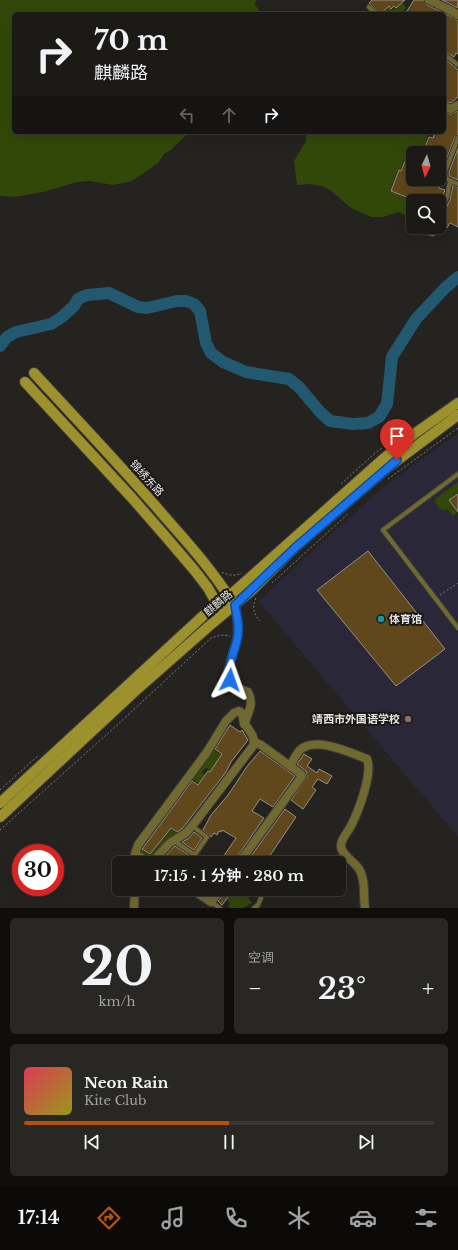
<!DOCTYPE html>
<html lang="zh">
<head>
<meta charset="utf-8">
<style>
  body { margin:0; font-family:"Libre Baskerville","Noto Sans SC",serif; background:#282724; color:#f1f3f6; height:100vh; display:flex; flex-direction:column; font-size:15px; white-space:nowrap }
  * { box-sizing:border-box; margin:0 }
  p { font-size:13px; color:#a0a1a1 }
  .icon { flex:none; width:22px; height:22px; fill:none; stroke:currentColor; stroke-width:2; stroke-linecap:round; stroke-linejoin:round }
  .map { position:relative; height:908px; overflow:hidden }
  .sheet { display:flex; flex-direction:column; gap:10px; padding:10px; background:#0f0e0d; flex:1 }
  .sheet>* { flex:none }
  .top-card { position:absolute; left:12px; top:12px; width:434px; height:122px; border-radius:6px; box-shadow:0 4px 16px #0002,0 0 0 1px #393836; background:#1b1a17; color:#f1f3f6; overflow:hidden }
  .needle { width:26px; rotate:185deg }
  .fabs { position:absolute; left:406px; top:146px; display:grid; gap:8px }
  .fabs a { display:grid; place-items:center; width:40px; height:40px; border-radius:6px; background:#1b1a17; box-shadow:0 4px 16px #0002,0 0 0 1px #393836; font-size:20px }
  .speed { position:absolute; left:12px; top:844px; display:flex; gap:8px; font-size:20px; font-weight:700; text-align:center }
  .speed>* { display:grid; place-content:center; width:52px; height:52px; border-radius:50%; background:#1b1a17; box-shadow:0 4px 16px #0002,0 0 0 1px #393836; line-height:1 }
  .speed .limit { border:6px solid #d22; background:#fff; color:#111 }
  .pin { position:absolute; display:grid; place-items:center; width:34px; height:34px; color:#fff; margin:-41px -17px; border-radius:50% 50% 50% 0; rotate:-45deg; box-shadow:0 0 4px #0007 }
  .pin .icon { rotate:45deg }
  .me { position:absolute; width:44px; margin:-22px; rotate:4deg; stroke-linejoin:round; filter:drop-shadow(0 0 3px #0008) }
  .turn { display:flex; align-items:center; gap:14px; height:84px; padding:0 16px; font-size:18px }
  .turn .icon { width:52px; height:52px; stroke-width:2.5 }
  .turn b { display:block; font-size:28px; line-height:34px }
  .lanes { display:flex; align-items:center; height:38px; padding:0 16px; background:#0003; justify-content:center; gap:20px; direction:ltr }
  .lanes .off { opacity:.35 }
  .big { font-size:30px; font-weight:600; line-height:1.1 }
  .sheet .tile { flex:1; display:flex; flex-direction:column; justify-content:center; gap:6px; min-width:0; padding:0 14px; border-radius:6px; background:#282724 }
  .sheet .dial { align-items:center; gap:0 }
  .dial b { font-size:52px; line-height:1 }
  .song { display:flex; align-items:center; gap:12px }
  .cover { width:48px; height:48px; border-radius:6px; background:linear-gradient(135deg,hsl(350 70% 55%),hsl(60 70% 35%)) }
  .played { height:4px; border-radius:2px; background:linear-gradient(90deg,#b45309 50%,#393836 50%) }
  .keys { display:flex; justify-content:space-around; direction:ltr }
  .heat { display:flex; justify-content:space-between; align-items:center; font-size:22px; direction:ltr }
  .sheet .tiles { flex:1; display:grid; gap:10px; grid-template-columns:1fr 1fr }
  .tile:last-child { grid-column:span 2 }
  .trip { position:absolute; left:112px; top:856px; width:234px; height:40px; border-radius:6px; background:#1b1a17; box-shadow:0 4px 16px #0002,0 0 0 1px #393836; font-weight:600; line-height:40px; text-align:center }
  .tab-bar { display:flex; height:64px; justify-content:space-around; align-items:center; background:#0b0a09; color:#a0a1a1 }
  .tab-bar .icon { width:28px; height:28px }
  .tab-bar .on { color:#b45309 }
  .tab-bar b { font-size:18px; color:#f1f3f6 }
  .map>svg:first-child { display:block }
  .education { fill:#2a2738 }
  .green { fill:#324809 }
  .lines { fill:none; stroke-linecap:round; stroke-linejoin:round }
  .river { stroke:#225870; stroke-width:12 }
  .building { fill:#60471c; stroke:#928f8a }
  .service-casing { stroke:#3f3e3a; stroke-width:6 }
  .minor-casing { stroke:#3f3e3a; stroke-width:10 }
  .secondary-casing { stroke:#3f3e3a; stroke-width:12 }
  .path { stroke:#7b7a77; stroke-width:1; stroke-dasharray:2 2; stroke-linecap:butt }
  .service { stroke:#706930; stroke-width:4 }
  .minor { stroke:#706930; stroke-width:8 }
  .secondary { stroke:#9c912d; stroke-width:10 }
  .route-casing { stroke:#114b97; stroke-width:10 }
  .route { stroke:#1a73e8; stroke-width:7 }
  .culture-dot { fill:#0f9aa8; stroke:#1a1915; stroke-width:1.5 }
  .education-dot { fill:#8d6e63; stroke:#1a1915; stroke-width:1.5 }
  .labels { text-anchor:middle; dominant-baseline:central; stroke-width:4; stroke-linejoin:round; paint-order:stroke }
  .street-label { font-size:11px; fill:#e5e4e2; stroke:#1a1915 }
  .poi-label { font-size:11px; font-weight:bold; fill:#e5e4e2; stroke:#1a1915; text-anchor:start }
</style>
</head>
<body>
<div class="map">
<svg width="458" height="908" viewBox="0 0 458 908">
  <rect width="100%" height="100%" fill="#24231f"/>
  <polygon class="education" points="458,433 458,837 258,601 372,497 391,481"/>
  <g class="green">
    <polygon points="0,0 256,0 255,4 261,14 14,14 14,132 189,132 171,150 164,154 158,163 132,181 113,185 90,181 77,182 47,191 15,197 0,196"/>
    <polygon points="402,3 406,7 403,13 405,14 399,14 397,12 395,14 381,14 389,7 392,10 395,7 396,9"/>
    <polygon points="307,132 429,132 422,153 413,153 413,163 404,160 400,171 398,170 390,191 413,201 413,224 405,215 398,212 383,217 371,217 351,208 330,190 322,186 308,184 297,185 294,161 306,141"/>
    <polygon points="458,482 458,493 449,500 458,512 453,516 447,509 443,511 438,507 434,500"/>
    <polygon points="212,748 221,755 212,772 206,768 202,772 205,775 199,784 190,778"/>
    <polygon points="171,829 179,835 151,860 137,852 138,847 150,855"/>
    <polygon points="223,889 253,889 255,892 248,898 252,903 243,908 228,908 230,904 227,900 230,896 222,890"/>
  </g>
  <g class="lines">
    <polyline class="river" points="0,346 7,337 16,332 51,324 62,317 74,306 78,299 87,295 109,293 138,307 147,308 177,301 186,301 194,304 200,311 206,343 211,353 223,362 246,372 289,379 299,387 320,412 330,421 353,424 368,423 379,417 387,404 392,357 397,349 416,319 445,288 458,277"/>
  </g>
  <g class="building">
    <polygon points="372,0 405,0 396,8 394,6 391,9 389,6 380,14 369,3"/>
    <polygon points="414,0 424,0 427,5 458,20 458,54 456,53 454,57 444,51 444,14 405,14"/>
    <polygon points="442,0 458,0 457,8 450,4"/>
    <polygon points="444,58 458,70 458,97 451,103 444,101"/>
    <polygon points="458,111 458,135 455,137 442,171 443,179 439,188 445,190 439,206 439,201 416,201 391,191 399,170 401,171 405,161 413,164 413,179 439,179 439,153 430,153 432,150 425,147 429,137 433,138 435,132 444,132 444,112 451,114"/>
    <polygon points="458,148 458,180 449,176 449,172"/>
    <polygon points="453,185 458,187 458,227 450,223 447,228 439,224 439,217 442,216 450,200"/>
    <polygon points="458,494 458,512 449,500"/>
    <polygon points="368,551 445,649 396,686 317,590"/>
    <polygon points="230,725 240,732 242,730 248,740 231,762 226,772 182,829 177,832 171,828 150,854 142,849 143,848 192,781 198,785 208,771 210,772 222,754 215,749"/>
    <polygon points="260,751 295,776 273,807 260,799 252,811 264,818 235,860 234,863 219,863 236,838 222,830 221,832 219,831 217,835 214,833 211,837 203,830 211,815 228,795 248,765"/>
    <polygon points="304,754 312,759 307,766 317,773 319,769 332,776 327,784 318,779 312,787 316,790 303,809 291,800 307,777 306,771 297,764"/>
    <polygon points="285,809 296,817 271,854 263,863 246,863"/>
    <polygon points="194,832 202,838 194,850 182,842 189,838"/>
    <polygon points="175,846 190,856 186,863 159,863"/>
    <polygon points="225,893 229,896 222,905 218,901"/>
  </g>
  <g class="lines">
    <defs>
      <g id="service">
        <polyline points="369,7 376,14"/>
        <polyline points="444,54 458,65"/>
        <polyline points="451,181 446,178 445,172 458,138"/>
        <path d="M439 214C441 208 447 200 448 193 449 188 448 185 451 181L458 184"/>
        <polyline points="419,230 433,234 435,227"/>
        <polyline points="458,474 383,530 458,628"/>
        <polyline points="174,841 192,853 194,856 206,863"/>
        <polyline points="189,863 207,837 192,826"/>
        <polyline points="211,902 220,908"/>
        <polyline points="254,908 258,905 261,898 255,889"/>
      </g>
      <g id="minor">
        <polyline points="429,0 448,9 458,15"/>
        <polyline points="444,106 451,109 458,105"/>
        <path d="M290 766C293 761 296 754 300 750 316 736 351 753 367 759 373 774 358 812 351 826 348 832 341 839 341 845 340 854 354 861 359 869 366 880 363 895 365 908"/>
        <polyline points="150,863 135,854 138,845 207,752 226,721 234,713 239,711 242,713 244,724"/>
        <path d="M151 863 170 843 186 833 196 821 253 746C256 736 249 731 245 724 247 711 255 707 248 692 244 690 238 689 234 686 221 676 235 651 237 639 239 627 237 617 235 605"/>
        <polyline points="239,863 302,776 301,774 261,745 254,742"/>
        <polyline points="191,889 211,902 221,889"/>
        <polyline points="134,908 135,889"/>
      </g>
      <g id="secondary">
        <path d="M34 373C78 421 123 468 165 517 188 543 213 571 231 600"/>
        <polyline points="25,382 132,498 166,537 195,571 208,588 221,611"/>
        <polyline points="0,803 204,615 218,606 382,460 414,434 458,403"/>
        <polyline points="0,817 133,693 208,627 251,591 295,547 387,468 458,415"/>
      </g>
    </defs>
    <use href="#service" class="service-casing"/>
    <use href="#minor" class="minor-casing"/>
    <use href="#secondary" class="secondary-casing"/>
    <g class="path">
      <polyline points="388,479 458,428"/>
      <polyline points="341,484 374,454 382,448"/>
      <path d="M222 572C229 576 235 576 242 573"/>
      <polyline points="272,583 349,513"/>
      <polyline points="440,595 458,583"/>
      <path d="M256 598C252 607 253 613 260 621"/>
      <polyline points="0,790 39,755"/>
      <polyline points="0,830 114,728 211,638 221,635 230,636"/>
    </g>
    <use href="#service" class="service"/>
    <use href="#minor" class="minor"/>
    <use href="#secondary" class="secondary"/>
  </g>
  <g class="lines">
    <defs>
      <path id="route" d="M230 680C227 665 234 654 237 640 240 628 237 617 235 605L296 547 397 460"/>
    </defs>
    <use href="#route" class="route-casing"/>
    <use href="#route" class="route"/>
  </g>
  <circle class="culture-dot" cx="381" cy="619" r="4"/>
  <circle class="education-dot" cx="408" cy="719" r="4"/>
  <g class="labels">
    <g class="street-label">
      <text transform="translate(147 478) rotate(48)">锦绣东路</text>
      <text transform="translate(218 603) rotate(-40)">麒麟路</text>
    </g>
    <g class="poi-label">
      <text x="389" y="619">体育馆</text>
      <text x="400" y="719" text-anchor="end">靖西市外国语学校</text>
    </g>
  </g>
</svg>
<div class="fabs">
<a><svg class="needle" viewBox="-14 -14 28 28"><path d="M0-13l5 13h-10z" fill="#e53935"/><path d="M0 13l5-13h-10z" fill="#a0a1a1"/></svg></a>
<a><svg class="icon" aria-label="search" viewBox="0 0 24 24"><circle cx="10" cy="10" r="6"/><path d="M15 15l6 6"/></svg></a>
</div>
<div class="speed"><div class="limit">30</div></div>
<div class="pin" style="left:397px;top:460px;background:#d93025"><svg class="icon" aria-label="arrive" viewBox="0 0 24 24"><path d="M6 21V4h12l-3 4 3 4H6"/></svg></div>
<svg class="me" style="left:230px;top:680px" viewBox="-20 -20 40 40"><path d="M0-17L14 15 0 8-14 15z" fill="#1a73e8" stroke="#fff" stroke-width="4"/></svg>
<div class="trip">17:15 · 1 分钟 · 280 m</div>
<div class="top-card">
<div class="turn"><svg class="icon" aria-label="right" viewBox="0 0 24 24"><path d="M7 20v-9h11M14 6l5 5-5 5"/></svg><div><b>70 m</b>麒麟路</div></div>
<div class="lanes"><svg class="icon off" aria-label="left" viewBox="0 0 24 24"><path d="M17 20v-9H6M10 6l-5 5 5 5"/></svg><svg class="icon off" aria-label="ahead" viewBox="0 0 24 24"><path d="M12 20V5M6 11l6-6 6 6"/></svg><svg class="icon" aria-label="right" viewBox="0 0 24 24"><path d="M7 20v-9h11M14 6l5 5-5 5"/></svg></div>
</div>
</div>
<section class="sheet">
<div class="tiles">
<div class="tile dial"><b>20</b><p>km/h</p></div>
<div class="tile"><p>空调</p>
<div class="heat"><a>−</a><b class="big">23°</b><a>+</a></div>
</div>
<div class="tile">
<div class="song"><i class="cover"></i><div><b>Neon Rain</b><p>Kite Club</p></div></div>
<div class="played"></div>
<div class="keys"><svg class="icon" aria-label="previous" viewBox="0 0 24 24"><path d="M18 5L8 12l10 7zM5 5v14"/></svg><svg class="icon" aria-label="pause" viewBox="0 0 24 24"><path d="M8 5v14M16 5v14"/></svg><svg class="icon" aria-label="next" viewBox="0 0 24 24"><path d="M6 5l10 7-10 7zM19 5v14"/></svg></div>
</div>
</div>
</section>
<nav class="tab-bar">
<b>17:14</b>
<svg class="icon on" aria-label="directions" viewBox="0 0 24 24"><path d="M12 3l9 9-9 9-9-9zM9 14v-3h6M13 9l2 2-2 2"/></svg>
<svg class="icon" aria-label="music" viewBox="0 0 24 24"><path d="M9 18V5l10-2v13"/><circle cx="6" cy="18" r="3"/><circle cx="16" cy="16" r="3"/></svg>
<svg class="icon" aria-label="phone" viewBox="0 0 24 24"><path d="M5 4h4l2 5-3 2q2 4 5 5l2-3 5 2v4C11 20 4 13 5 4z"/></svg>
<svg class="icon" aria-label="climate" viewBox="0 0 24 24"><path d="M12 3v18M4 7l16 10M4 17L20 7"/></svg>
<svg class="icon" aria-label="car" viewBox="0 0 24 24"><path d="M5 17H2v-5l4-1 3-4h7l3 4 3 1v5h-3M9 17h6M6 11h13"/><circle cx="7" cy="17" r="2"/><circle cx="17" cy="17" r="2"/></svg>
<svg class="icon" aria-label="filters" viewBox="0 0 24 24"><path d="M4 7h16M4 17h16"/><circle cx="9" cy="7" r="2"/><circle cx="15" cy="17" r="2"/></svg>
</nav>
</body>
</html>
